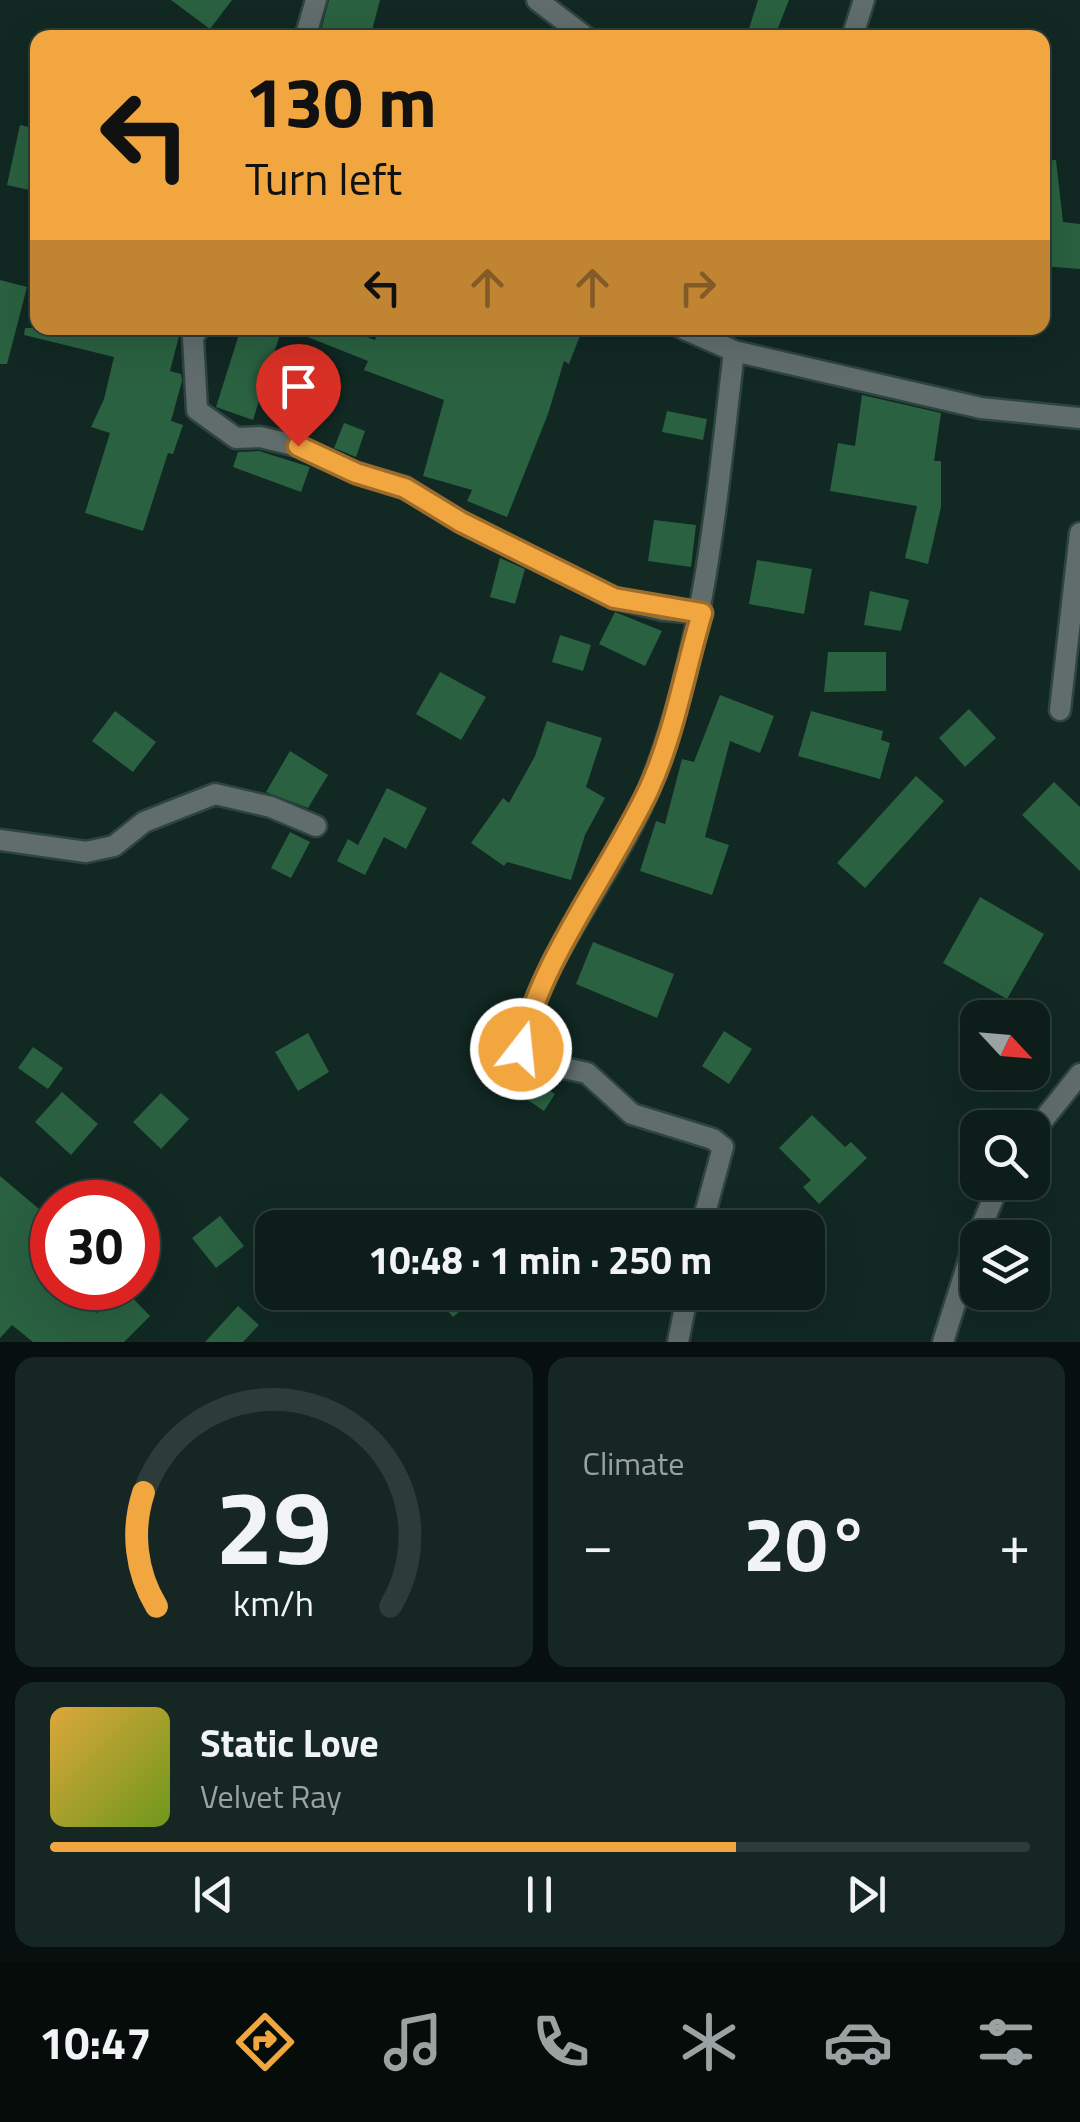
<!DOCTYPE html>
<html lang="en">
<head>
<meta charset="utf-8">
<style>
  body { margin:0; font-family:"Titillium Web",sans-serif; background:#162723; color:#f1f3f6; height:100vh; display:flex; flex-direction:column; font-size:38px; white-space:nowrap }
  * { box-sizing:border-box; margin:0 }
  p { font-size:32px; color:#9aa2a2 }
  .icon { flex:none; width:55px; height:55px; fill:none; stroke:currentColor; stroke-width:2; stroke-linecap:round; stroke-linejoin:round }
  .map { position:relative; height:1342px; overflow:hidden }
  .drawer { display:flex; flex-direction:column; gap:15px; padding:15px; background:#07100e; flex:1 }
  .drawer>* { flex:none }
  .guide { position:absolute; left:30px; top:30px; width:1020px; height:305px; border-radius:20px; box-shadow:0 10px 40px #0002,0 0 0 2px #2d3c39; background:#f1a640; color:#111; overflow:hidden }
  .needle { width:65px; rotate:116deg }
  .tools { position:absolute; left:960px; top:1000px; display:grid; gap:20px }
  .tools a { display:grid; place-items:center; width:90px; height:90px; border-radius:20px; background:#0d1e1a; box-shadow:0 10px 40px #0002,0 0 0 2px #2d3c39; font-size:50px }
  .speed { position:absolute; left:30px; top:1180px; display:flex; gap:20px; font-size:50px; font-weight:700; text-align:center }
  .speed>* { display:grid; place-content:center; width:130px; height:130px; border-radius:50%; background:#0d1e1a; box-shadow:0 10px 40px #0002,0 0 0 2px #2d3c39; line-height:1 }
  .speed .limit { border:15px solid #d22; background:#fff; color:#111 }
  .pin { position:absolute; display:grid; place-items:center; width:85px; height:85px; color:#fff; margin:-102px -42px; border-radius:50% 50% 50% 0; rotate:-45deg; box-shadow:0 0 10px #0007 }
  .pin .icon { rotate:45deg }
  .me { position:absolute; width:110px; margin:-55px; rotate:16deg; stroke-linejoin:round; filter:drop-shadow(0 0 8px #0008) }
  .turn { display:flex; align-items:center; gap:35px; height:210px; padding:0 50px; font-size:45px }
  .turn .icon { width:130px; height:130px; stroke-width:2.5 }
  .turn b { display:block; font-size:70px; line-height:85px }
  .lanes { display:flex; align-items:center; height:95px; padding:0 50px; background:#0003; justify-content:center; gap:50px; direction:ltr }
  .lanes .off { opacity:.35 }
  .big { font-size:75px; font-weight:700; line-height:1.1 }
  .drawer .card { flex:1; display:flex; flex-direction:column; justify-content:center; gap:15px; min-width:0; padding:0 35px; border-radius:20px; background:#162723 }
  .drawer .dial { align-items:center; gap:0 }
  .dial svg { height:260px; overflow:visible; fill:none; stroke:#2d3c39; stroke-width:7; stroke-linecap:round; text-anchor:middle }
  .dial text { fill:#f1f3f6; stroke:none }
  .song { display:flex; align-items:center; gap:30px }
  .cover { width:120px; height:120px; border-radius:15px; background:linear-gradient(135deg,hsl(40 70% 55%),hsl(80 70% 35%)) }
  .played { height:10px; border-radius:5px; background:linear-gradient(90deg,#f1a640 70%,#2d3c39 70%) }
  .keys { display:flex; justify-content:space-around; direction:ltr }
  .heat { display:flex; justify-content:space-between; align-items:center; font-size:55px; direction:ltr }
  .drawer .tiles { flex:1; display:grid; gap:15px; grid-template-columns:1fr 1fr }
  .card:last-child { grid-column:span 2 }
  .trip { position:absolute; left:255px; top:1210px; width:570px; height:100px; border-radius:20px; background:#0d1e1a; box-shadow:0 10px 40px #0002,0 0 0 2px #2d3c39; font-weight:700; line-height:100px; text-align:center }
  .dock { display:flex; height:160px; justify-content:space-around; align-items:center; background:#050c0a; color:#9aa2a2 }
  .dock .icon { width:70px; height:70px }
  .dock .selected { color:#f1a640 }
  .dock b { font-size:45px; color:#f1f3f6 }
  .map>svg:first-child { display:block }
  .building { fill:#2a6141 }
  .lines { fill:none; stroke-linecap:round; stroke-linejoin:round }
  .minor-casing { stroke:#2e443f; stroke-width:25 }
  .minor { stroke:#616d6d; stroke-width:20 }
  .route-casing { stroke:#9d6c2a; stroke-width:25 }
  .route { stroke:#f1a640; stroke-width:18 }
</style>
</head>
<body>
<div class="map">
<svg width="1080" height="1342" viewBox="0 0 1080 1342">
  <rect width="100%" height="100%" fill="#112823"/>
  <g class="building">
    <polygon points="171,0 232,0 210,29"/>
    <polygon points="329,0 380,0 370,38 319,38"/>
    <polygon points="758,0 789,0 774,38 746,38"/>
    <polygon points="20,125 38,129 38,192 7,185"/>
    <polygon points="1056,160 1063,222 1080,224 1080,269 1042,266 1042,161"/>
    <polygon points="0,280 27,287 7,364 0,364"/>
    <polygon points="25,328 181,328 170,371 181,374 182,381 171,421 183,425 173,454 168,453 143,531 85,513 110,433 91,427 104,399 114,357 24,335"/>
    <polygon points="241,328 282,328 253,420 216,407"/>
    <polygon points="285,328 341,328 375,340 379,328 438,328 462,336 464,328 583,328 569,364 564,361 548,414 507,517 467,501 472,490 423,476 444,400 364,370 368,361"/>
    <polygon points="862,395 941,413 934,461 941,461 941,507 928,564 905,558 917,506 830,491 838,443 855,446"/>
    <polygon points="667,411 707,419 703,440 662,432"/>
    <polygon points="344,423 365,431 356,457 334,448"/>
    <polygon points="259,451 310,467 301,492 233,467 238,452"/>
    <polygon points="654,520 696,525 691,567 648,561"/>
    <polygon points="500,558 525,569 515,604 490,597"/>
    <polygon points="757,560 812,569 804,614 749,604"/>
    <polygon points="870,591 909,600 901,631 864,625"/>
    <polygon points="615,612 662,631 645,666 599,644"/>
    <polygon points="560,635 591,645 583,671 552,662"/>
    <polygon points="828,652 886,652 886,691 824,692"/>
    <polygon points="440,672 486,697 461,740 416,714"/>
    <polygon points="720,695 774,716 760,753 730,741 705,837 729,845 712,895 640,871 656,821 665,824 682,759 694,762"/>
    <polygon points="969,709 996,738 965,767 939,738"/>
    <polygon points="115,711 156,742 133,772 92,741"/>
    <polygon points="811,711 883,731 881,740 890,743 880,779 798,756"/>
    <polygon points="547,721 602,738 586,787 605,798 585,835 571,880 507,862 504,866 471,843 503,798 509,803 535,756"/>
    <polygon points="290,751 328,775 308,808 266,792"/>
    <polygon points="916,776 944,801 865,888 837,863"/>
    <polygon points="1054,782 1080,807 1080,871 1022,815"/>
    <polygon points="387,788 427,808 406,849 384,837 365,875 337,861 348,839 358,845"/>
    <polygon points="290,832 310,842 291,878 271,868"/>
    <polygon points="980,897 1044,934 1007,999 943,963"/>
    <polygon points="593,942 674,974 657,1018 576,984"/>
    <polygon points="724,1031 752,1049 729,1084 702,1066"/>
    <polygon points="308,1033 329,1072 298,1091 275,1052"/>
    <polygon points="33,1047 63,1068 48,1089 18,1068"/>
    <polygon points="527,1076 555,1094 544,1111 516,1092"/>
    <polygon points="62,1092 98,1124 71,1155 35,1122"/>
    <polygon points="161,1093 189,1119 161,1149 133,1122"/>
    <polygon points="812,1115 845,1147 851,1142 867,1158 819,1204 803,1187 811,1180 779,1148"/>
    <polygon points="0,1176 52,1220 52,1233 31,1261 52,1278 52,1288 64,1288 97,1313 123,1288 150,1316 124,1342 33,1342 12,1325 0,1338"/>
    <polygon points="220,1216 244,1246 216,1268 192,1238"/>
    <polygon points="431,1292 482,1292 453,1317"/>
    <polygon points="238,1306 259,1325 243,1342 205,1342"/>
  </g>
  <g class="lines">
    <defs>
      <g id="minor">
        <polyline points="537,0 587,38"/>
        <polyline points="305,38 316,0"/>
        <polyline points="852,38 864,0"/>
        <polyline points="199,328 193,337 197,410 236,438 260,437 298,446 356,473 405,487 461,522 614,598 663,610 701,613"/>
        <polyline points="682,328 734,351 981,408 1080,418"/>
        <polyline points="1060,710 1080,533"/>
        <polyline points="0,840 86,852 114,846 144,822 215,794 271,807 316,826"/>
        <polyline points="1032,1134 1080,1074"/>
        <path d="M701 1228 723 1147 713 1139 632 1114 587 1073 546 1064 521 1049C541 952 615 876 651 784 705 646 717 496 734 351"/>
        <polyline points="678,1342 688,1292"/>
        <polyline points="943,1342 973,1247 1000,1182"/>
      </g>
    </defs>
    <use href="#minor" class="minor-casing"/>
    <use href="#minor" class="minor"/>
  </g>
  <g class="lines">
    <defs>
      <path id="route" d="M298 446 356 473 405 488 461 522 614 598 702 613C685 670 674 735 649 789 610 872 538 963 521 1049"/>
    </defs>
    <use href="#route" class="route-casing"/>
    <use href="#route" class="route"/>
  </g>
</svg>
<div class="tools">
<a><svg class="needle" viewBox="-14 -14 28 28"><path d="M0-13l5 13h-10z" fill="#e53935"/><path d="M0 13l5-13h-10z" fill="#9aa2a2"/></svg></a>
<a><svg class="icon" aria-label="search" viewBox="0 0 24 24"><circle cx="10" cy="10" r="6"/><path d="M15 15l6 6"/></svg></a>
<a><svg class="icon" aria-label="layers" viewBox="0 0 24 24"><path d="M12 4l9 5-9 5-9-5zM3 14l9 5 9-5"/></svg></a>
</div>
<div class="speed"><div class="limit">30</div></div>
<div class="pin" style="left:298px;top:446px;background:#d93025"><svg class="icon" aria-label="arrive" viewBox="0 0 24 24"><path d="M6 21V4h12l-3 4 3 4H6"/></svg></div>
<svg class="me" style="left:521px;top:1049px" viewBox="-20 -20 40 40"><circle r="17" fill="#f1a640" stroke="#fff" stroke-width="3"/><path d="M0-11L8 9 0 5-8 9z" fill="#fff"/></svg>
<div class="trip">10:48 · 1 min · 250 m</div>
<div class="guide">
<div class="turn"><svg class="icon" aria-label="left" viewBox="0 0 24 24"><path d="M17 20v-9H6M10 6l-5 5 5 5"/></svg><div><b>130 m</b>Turn left</div></div>
<div class="lanes"><svg class="icon" aria-label="left" viewBox="0 0 24 24"><path d="M17 20v-9H6M10 6l-5 5 5 5"/></svg><svg class="icon off" aria-label="ahead" viewBox="0 0 24 24"><path d="M12 20V5M6 11l6-6 6 6"/></svg><svg class="icon off" aria-label="ahead" viewBox="0 0 24 24"><path d="M12 20V5M6 11l6-6 6 6"/></svg><svg class="icon off" aria-label="right" viewBox="0 0 24 24"><path d="M7 20v-9h11M14 6l5 5-5 5"/></svg></div>
</div>
</div>
<section class="drawer">
<div class="tiles">
<div class="card dial"><svg viewBox="0 0 100 80">
<path d="M14 69A42 42 0 1 1 86 69"/>
<path d="M14 69A42 42 0 0 1 10 34" stroke="#f1a640"/>
<text x="50" y="56" font-size="32" font-weight="700">29</text>
<text x="50" y="72" font-size="11">km/h</text>
</svg></div>
<div class="card"><p>Climate</p>
<div class="heat"><a>−</a><b class="big">20°</b><a>+</a></div>
</div>
<div class="card">
<div class="song"><i class="cover"></i><div><b>Static Love</b><p>Velvet Ray</p></div></div>
<div class="played"></div>
<div class="keys"><svg class="icon" aria-label="previous" viewBox="0 0 24 24"><path d="M18 5L8 12l10 7zM5 5v14"/></svg><svg class="icon" aria-label="pause" viewBox="0 0 24 24"><path d="M8 5v14M16 5v14"/></svg><svg class="icon" aria-label="next" viewBox="0 0 24 24"><path d="M6 5l10 7-10 7zM19 5v14"/></svg></div>
</div>
</div>
</section>
<nav class="dock">
<b>10:47</b>
<svg class="icon selected" aria-label="directions" viewBox="0 0 24 24"><path d="M12 3l9 9-9 9-9-9zM9 14v-3h6M13 9l2 2-2 2"/></svg>
<svg class="icon" aria-label="music" viewBox="0 0 24 24"><path d="M9 18V5l10-2v13"/><circle cx="6" cy="18" r="3"/><circle cx="16" cy="16" r="3"/></svg>
<svg class="icon" aria-label="phone" viewBox="0 0 24 24"><path d="M5 4h4l2 5-3 2q2 4 5 5l2-3 5 2v4C11 20 4 13 5 4z"/></svg>
<svg class="icon" aria-label="climate" viewBox="0 0 24 24"><path d="M12 3v18M4 7l16 10M4 17L20 7"/></svg>
<svg class="icon" aria-label="car" viewBox="0 0 24 24"><path d="M5 17H2v-5l4-1 3-4h7l3 4 3 1v5h-3M9 17h6M6 11h13"/><circle cx="7" cy="17" r="2"/><circle cx="17" cy="17" r="2"/></svg>
<svg class="icon" aria-label="filters" viewBox="0 0 24 24"><path d="M4 7h16M4 17h16"/><circle cx="9" cy="7" r="2"/><circle cx="15" cy="17" r="2"/></svg>
</nav>
</body>
</html>
